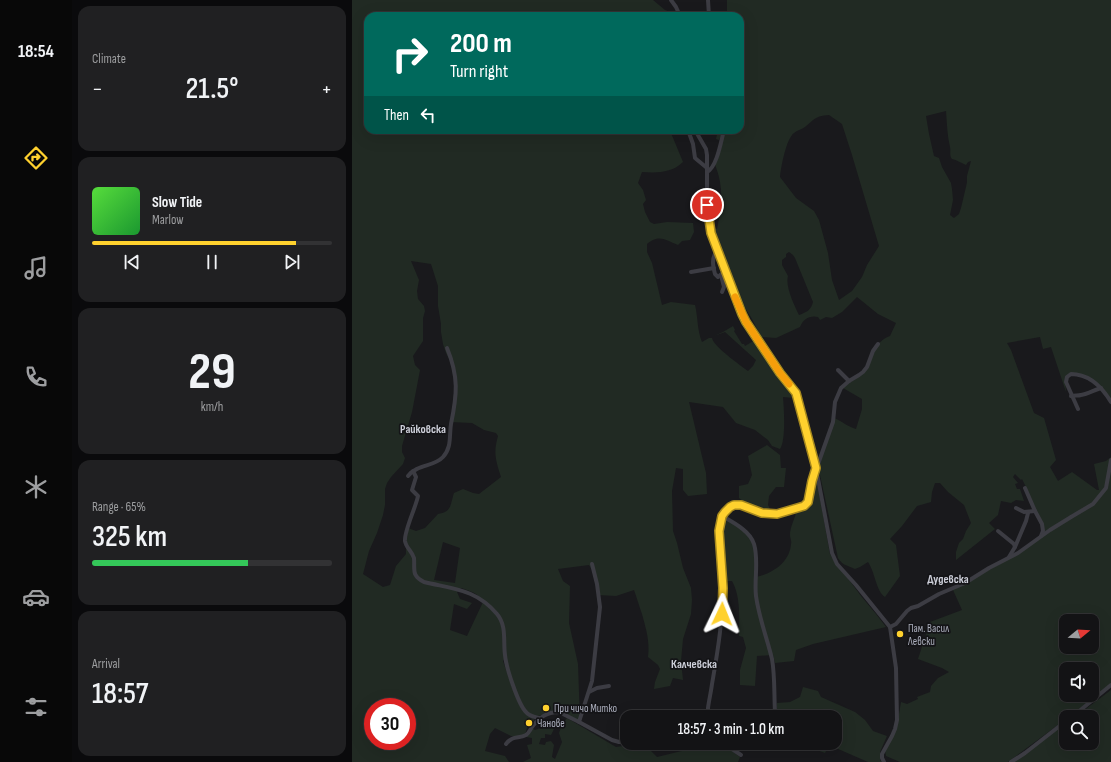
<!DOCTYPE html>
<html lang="en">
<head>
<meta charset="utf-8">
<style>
  body { margin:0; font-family:"Sofia Sans Condensed",sans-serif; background:#202022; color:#f1f3f6; height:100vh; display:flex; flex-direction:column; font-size:15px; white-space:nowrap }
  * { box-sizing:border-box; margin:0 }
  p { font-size:13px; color:#9d9ea0 }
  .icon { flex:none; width:22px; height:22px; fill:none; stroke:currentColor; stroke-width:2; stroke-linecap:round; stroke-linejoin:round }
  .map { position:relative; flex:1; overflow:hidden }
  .side { display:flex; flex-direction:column; gap:6px; padding:6px; background:#0a0a0c; width:280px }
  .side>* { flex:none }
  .top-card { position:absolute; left:12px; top:12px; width:380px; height:122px; border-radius:12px; box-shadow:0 4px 16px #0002,0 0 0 1px #323234; background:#00695c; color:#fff; overflow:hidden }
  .needle { width:26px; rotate:72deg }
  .tools { position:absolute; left:707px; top:614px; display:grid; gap:8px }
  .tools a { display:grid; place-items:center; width:40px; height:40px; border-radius:8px; background:#131315; box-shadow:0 4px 16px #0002,0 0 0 1px #323234; font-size:20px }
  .speed { position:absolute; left:12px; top:698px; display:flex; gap:8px; font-size:20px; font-weight:700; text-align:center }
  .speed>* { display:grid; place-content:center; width:52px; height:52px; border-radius:50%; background:#131315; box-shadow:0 4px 16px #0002,0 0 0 1px #323234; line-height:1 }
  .speed .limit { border:6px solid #d22; background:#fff; color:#111 }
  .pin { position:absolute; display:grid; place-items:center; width:34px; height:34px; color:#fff; margin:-17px; border:2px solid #fff; border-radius:50%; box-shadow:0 1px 4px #0007 }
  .me { position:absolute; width:44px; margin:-22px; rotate:2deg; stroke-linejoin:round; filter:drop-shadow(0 0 3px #0008) }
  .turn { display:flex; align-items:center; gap:14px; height:84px; padding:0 20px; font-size:18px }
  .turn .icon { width:52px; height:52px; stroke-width:2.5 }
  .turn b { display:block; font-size:28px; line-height:34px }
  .then { display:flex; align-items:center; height:38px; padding:0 20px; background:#0003; gap:8px; font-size:15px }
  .big { font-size:30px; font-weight:600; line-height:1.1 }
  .side .card { flex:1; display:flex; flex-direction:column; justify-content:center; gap:6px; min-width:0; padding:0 14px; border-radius:12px; background:#202022 }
  .side .dial { align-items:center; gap:0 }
  .dial b { font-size:52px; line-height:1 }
  .song { display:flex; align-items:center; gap:12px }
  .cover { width:48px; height:48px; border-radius:6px; background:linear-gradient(135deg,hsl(110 70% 55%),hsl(130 70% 35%)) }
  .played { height:4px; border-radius:2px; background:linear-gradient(90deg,#ffd12e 85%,#323234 85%) }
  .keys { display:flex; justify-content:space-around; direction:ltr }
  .heat { display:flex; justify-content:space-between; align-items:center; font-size:22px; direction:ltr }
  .charge { height:6px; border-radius:3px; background:linear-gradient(90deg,#34c759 65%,#323234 0) }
  .trip { position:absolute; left:268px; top:710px; width:222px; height:40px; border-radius:12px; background:#131315; box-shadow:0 4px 16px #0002,0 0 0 1px #323234; font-weight:600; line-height:40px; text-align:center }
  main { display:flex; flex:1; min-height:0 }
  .dock { display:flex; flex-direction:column; width:72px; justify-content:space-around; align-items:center; background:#080808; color:#9d9ea0 }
  .dock .icon { width:28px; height:28px }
  .dock .current { color:#ffd12e }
  .dock b { font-size:18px; color:#f1f3f6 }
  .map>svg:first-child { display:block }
  .green { fill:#212a23; fill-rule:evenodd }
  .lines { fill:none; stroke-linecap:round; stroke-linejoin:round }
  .minor { stroke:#3c3c43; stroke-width:4 }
  .route-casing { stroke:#a6881e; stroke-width:10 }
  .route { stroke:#ffd12e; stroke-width:7 }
  .slow { stroke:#f59e0b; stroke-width:7 }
  .poi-dot { fill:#ffd12e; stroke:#141417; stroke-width:1.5 }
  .labels { text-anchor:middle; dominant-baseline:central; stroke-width:3.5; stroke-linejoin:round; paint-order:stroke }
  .poi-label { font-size:11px; fill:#abaebc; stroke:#141417; text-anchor:start }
  .neighbourhood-label { font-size:12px; font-weight:bold; fill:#ccced8; stroke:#141417 }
</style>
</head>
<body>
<main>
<nav class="dock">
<b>18:54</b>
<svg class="icon current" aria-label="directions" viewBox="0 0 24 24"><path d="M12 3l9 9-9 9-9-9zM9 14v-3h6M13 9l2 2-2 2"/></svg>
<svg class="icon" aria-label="music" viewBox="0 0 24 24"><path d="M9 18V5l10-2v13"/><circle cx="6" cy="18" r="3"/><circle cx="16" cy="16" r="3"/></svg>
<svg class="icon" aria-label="phone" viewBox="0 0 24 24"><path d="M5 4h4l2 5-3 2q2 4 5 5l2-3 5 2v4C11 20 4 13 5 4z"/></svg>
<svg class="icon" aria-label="climate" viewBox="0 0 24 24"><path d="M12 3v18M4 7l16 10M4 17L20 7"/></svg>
<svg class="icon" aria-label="car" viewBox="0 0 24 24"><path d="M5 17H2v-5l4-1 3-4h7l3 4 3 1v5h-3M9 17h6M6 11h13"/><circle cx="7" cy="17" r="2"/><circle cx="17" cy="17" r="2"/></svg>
<svg class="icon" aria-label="filters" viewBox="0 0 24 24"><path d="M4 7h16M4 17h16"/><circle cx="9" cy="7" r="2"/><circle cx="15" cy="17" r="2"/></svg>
</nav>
<section class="side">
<div class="card"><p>Climate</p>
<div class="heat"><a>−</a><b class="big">21.5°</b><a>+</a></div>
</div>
<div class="card">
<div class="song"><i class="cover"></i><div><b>Slow Tide</b><p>Marlow</p></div></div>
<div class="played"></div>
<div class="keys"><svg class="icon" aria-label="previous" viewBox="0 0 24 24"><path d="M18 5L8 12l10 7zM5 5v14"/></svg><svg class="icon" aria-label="pause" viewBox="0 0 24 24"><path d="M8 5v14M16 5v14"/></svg><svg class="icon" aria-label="next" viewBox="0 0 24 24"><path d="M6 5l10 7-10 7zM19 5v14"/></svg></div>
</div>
<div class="card dial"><b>29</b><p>km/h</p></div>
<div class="card"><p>Range · 65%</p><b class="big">325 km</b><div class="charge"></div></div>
<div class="card"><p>Arrival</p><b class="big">18:57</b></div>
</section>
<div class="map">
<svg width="759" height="762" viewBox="0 0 759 762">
  <rect width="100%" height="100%" fill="#19191c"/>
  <g class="green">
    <path d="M0 0H301L313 10 320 13 322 16H16V130H315L319 133 331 162C320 173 305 173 290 172L286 183 291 190 294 200 291 204 293 212 298 222 302 224 315 222 341 223 342 232 338 240 330 241 326 245C313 240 307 234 295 244V252L300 263 310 305 319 302 343 305C346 317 345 330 350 342L357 338H360C361 346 388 365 396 371L401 366 404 360 373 332 362 336 371 332 381 326 383 330 382 331 390 344H392L393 346 403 340 442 398 431 397C432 408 434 441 428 449L420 446 416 440 403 430 384 423 371 407 337 402 354 473 355 494 336 496 331 490V469L324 468 320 491 321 531 325 543 331 568 339 588 340 600 339 614 331 639 329 661 331 680 321 678 318 686 302 689 303 682 308 669 306 665 296 657C298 641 294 629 290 614 287 606 285 598 282 590L264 596 246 595 240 570 237 565 206 569 211 581 218 586 217 623 226 664 228 721C222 718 206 709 199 711 194 712 191 716 185 716 168 716 157 669 154 656L151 661 160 687 171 711 183 720 175 728 172 738 159 736 143 728 138 734 133 751 153 756 157 762H0ZM59 261 79 264 86 286V306L89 324V332L91 344 94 353 98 361 103 384 99 422 120 423 132 430 144 433 146 436C141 453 144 461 149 477L127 494 121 493 111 489 102 493C98 505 100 512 86 514L73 528 64 531 56 528 54 547V554L44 566 38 585 31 587 11 574 17 551 25 533 31 515 33 505V489L35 483 39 477 51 464 53 458 50 452V446L60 412 68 370 63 365 61 356 71 341V318L73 311 72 306 66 299 65 291 67 280ZM91 542 108 548 103 583 82 580ZM109 588C118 591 127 593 131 602L115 636 98 630 102 604 115 609 120 603 108 599 105 592ZM21 707H55V741H21Z"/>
    <path d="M375 0H759V405L753 393 745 384 722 374 716 376 713 379 714 392 699 347 691 349 688 337 655 343 659 350 682 413 692 418 704 460 698 467 706 481 720 472 745 490H747L742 464 754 461 759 457V686L716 717H714V719L656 762H548L534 756 533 751 546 720 549 702 555 704 566 699 565 697 578 692 579 686 586 678 597 672 590 668 566 659 578 622 610 610 601 590 662 556 724 513H722L691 533 674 487 670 479 669 480 663 474 661 477 666 483 663 484 665 489H668L672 501 664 500 659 503 649 501 646 515 637 523 643 529 604 560V552L607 543 611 539 614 531 619 523 612 505 596 492 588 483H583L580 492 579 502 565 506 550 526 538 539 544 545 548 576 533 597C524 591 523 572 516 562L508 567 503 569C495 565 491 566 486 558L466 466 482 418C490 421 496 427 504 429L510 409V399L491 388 493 386C498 382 507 378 510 373 520 360 521 342 538 336L544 323 526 314 505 297 490 312 480 318 474 317 468 320 466 317C458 315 451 319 448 327L424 338 409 337 400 319 390 303 361 227 365 229C368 214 371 198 368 182 367 175 364 168 362 161L371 141 370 137 369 136 367 140 364 139 366 130H388V16H375ZM594 111C595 123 595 135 598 147 599 152 597 155 600 159 605 160 609 163 614 165L616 162 619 161 615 176V182L614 187 609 208 607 214 602 218 598 215 601 200 600 189 599 183 590 167 587 158 582 156 577 134 574 116ZM477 115 490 124 500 155 527 246 515 265 510 277 500 291 487 300 480 280 476 253 467 220 462 211 444 198 428 177C429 167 434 139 442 133 445 130 449 130 453 127 463 119 463 116 477 115ZM437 252 441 255 443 258 461 302C459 310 455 312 447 315 442 305 433 286 436 276L430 265V260L434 257V254ZM714 621H740V647H714ZM714 669H740V695H714Z"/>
    <polygon points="415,445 428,455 429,468 434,468 432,487 424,487 417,496 416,505 419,511 392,502 387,498 387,486 396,484 400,475 396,456"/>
    <path d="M463 479 465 482 478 554 509 596 524 614 534 627 461 644 444 650 442 661 423 663 421 655 405 656 403 686 388 685V670L394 648 391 637 387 636C387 618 389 597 380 581H373L372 537 370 529 373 516 383 523 403 544 404 577C420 574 438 562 439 544 440 541 438 538 438 535 438 528 442 520 444 513L443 512C461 503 459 498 463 479Z"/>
    <polygon points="451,687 466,691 469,697 503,712 513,720 521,731 535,736 528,752 528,760 530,762 516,762 477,745 473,753 465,750 465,744 461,743 483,743 483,717 427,717 425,712 425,703 438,702 448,697"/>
    <polygon points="759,690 759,762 661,762 714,723 714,743 740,743 740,717 723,717"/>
    <path d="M215 718 264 747 290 743 291 746 297 749 305 757 346 747 351 751 357 743C369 743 379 750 388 757L386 762H171L179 758 175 745 180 744V738L174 737 180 728 183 730 194 726 202 729 199 735 193 734V738H189L187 744 193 745 194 742 199 741 202 745 200 757 203 759 210 742 207 733 210 725Z"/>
  </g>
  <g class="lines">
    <g class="minor">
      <polyline points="319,0 324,7 328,16"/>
      <polyline points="356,0 357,16"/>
      <polyline points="336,130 341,144 343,158 355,168"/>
      <polyline points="343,130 354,149 355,155 355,205 359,233 389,314 429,373 444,393 464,468 480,553 485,564 504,585 538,627 544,668 545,720 543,729 540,736 530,754 530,758 532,762"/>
      <path d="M355 172C365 167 369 141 372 130"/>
      <path d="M365 251C359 258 361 266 363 274L366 277 373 271"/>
      <polyline points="339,272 362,268"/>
      <polyline points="369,275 372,287 370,292"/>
      <polyline points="486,370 497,381"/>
      <path d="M719 396C723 395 726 396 729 395 736 394 742 390 749 388"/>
      <path d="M726 409 714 382 715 377 719 374C738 374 750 387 759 402"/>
      <path d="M61 471 64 477 60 490 66 496C64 507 52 531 53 541 54 548 60 551 62 558 63 570 59 575 72 582 101 589 124 589 145 614 155 626 151 641 153 655 154 667 166 704 174 712 177 716 183 717 187 718"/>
      <path d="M56 476C65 464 82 467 91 457 100 447 97 436 99 424 105 395 107 377 95 348"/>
      <polyline points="673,488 683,511 690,524 691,531 689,536"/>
      <polyline points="664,508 672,512 683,511"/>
      <path d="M370 516C382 523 398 531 402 544 407 560 402 580 404 596 407 618 415 638 420 659 423 676 422 694 423 712L426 717"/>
      <polyline points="646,531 662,544 663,547"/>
      <polyline points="657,557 663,547 674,521 676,513"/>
      <polyline points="538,627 544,624 555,611 559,608 566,606 587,594 613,583 637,568 666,553 698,530 719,517 741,504 754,488 759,460"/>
      <polyline points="237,692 245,688 257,686"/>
      <path d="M355 717C356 714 356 711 356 708 357 700 359 692 360 684 366 650 372 614 370 579 369 562 361 515 379 507 391 501 404 512 416 514 427 515 445 510 454 505L460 481 481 422 483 402 489 388 497 381 507 375 511 372 515 367 521 351 526 344"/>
      <polyline points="720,717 759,685"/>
      <polyline points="227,722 240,681 248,607 245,584 240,564"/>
      <polyline points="371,743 389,755"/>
      <path d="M154 744C161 735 166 739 174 735 177 733 178 730 180 727 187 718 194 712 207 712L227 722 260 740 267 742H275"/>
      <polyline points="659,762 673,753 714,721"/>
    </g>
  </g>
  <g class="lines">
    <defs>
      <polyline id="route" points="355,205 359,233 390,314 394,322 428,373 444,393 464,468 460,481 456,502 452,506 425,514 410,513 389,505 382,505 378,507 373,512 370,516 367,531 371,588 370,614"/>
    </defs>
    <use href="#route" class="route-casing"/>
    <use href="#route" class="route"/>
    <polyline class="slow" points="383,297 394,322 428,373 437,384"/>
  </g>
  <g class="poi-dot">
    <circle cx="548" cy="634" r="4"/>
    <circle cx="194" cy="708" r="4"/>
    <circle cx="177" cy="723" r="4"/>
  </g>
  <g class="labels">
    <g class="poi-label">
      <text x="556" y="628">Пам. Васил<tspan x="556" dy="13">Левски</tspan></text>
      <text x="202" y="708">При чичо Митко</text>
      <text x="185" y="723">Чанове</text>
    </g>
    <g class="neighbourhood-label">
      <text x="71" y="429">Райковска</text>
      <text x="596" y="579">Дудевска</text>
      <text x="342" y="664">Калчевска</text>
    </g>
  </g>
</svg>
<div class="tools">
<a><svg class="needle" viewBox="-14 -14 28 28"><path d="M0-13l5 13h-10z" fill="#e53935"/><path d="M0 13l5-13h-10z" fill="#9d9ea0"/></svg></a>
<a><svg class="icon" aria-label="sound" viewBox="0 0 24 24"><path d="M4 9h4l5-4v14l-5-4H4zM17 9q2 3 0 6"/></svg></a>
<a><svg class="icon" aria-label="search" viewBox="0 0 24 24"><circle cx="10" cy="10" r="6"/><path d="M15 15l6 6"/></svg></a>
</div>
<div class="speed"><div class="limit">30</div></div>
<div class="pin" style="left:355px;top:205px;background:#d93025"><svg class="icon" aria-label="arrive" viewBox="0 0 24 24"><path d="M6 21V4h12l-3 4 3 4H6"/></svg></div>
<svg class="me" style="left:370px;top:614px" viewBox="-20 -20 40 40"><path d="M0-17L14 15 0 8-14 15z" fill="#ffd12e" stroke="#fff" stroke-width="4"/></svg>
<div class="trip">18:57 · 3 min · 1.0 km</div>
<div class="top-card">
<div class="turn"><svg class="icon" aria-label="right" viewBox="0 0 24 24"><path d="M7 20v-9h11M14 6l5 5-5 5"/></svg><div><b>200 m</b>Turn right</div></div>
<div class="then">Then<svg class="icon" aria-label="left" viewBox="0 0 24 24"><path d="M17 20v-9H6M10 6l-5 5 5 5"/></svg></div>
</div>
</div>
</main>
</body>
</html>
